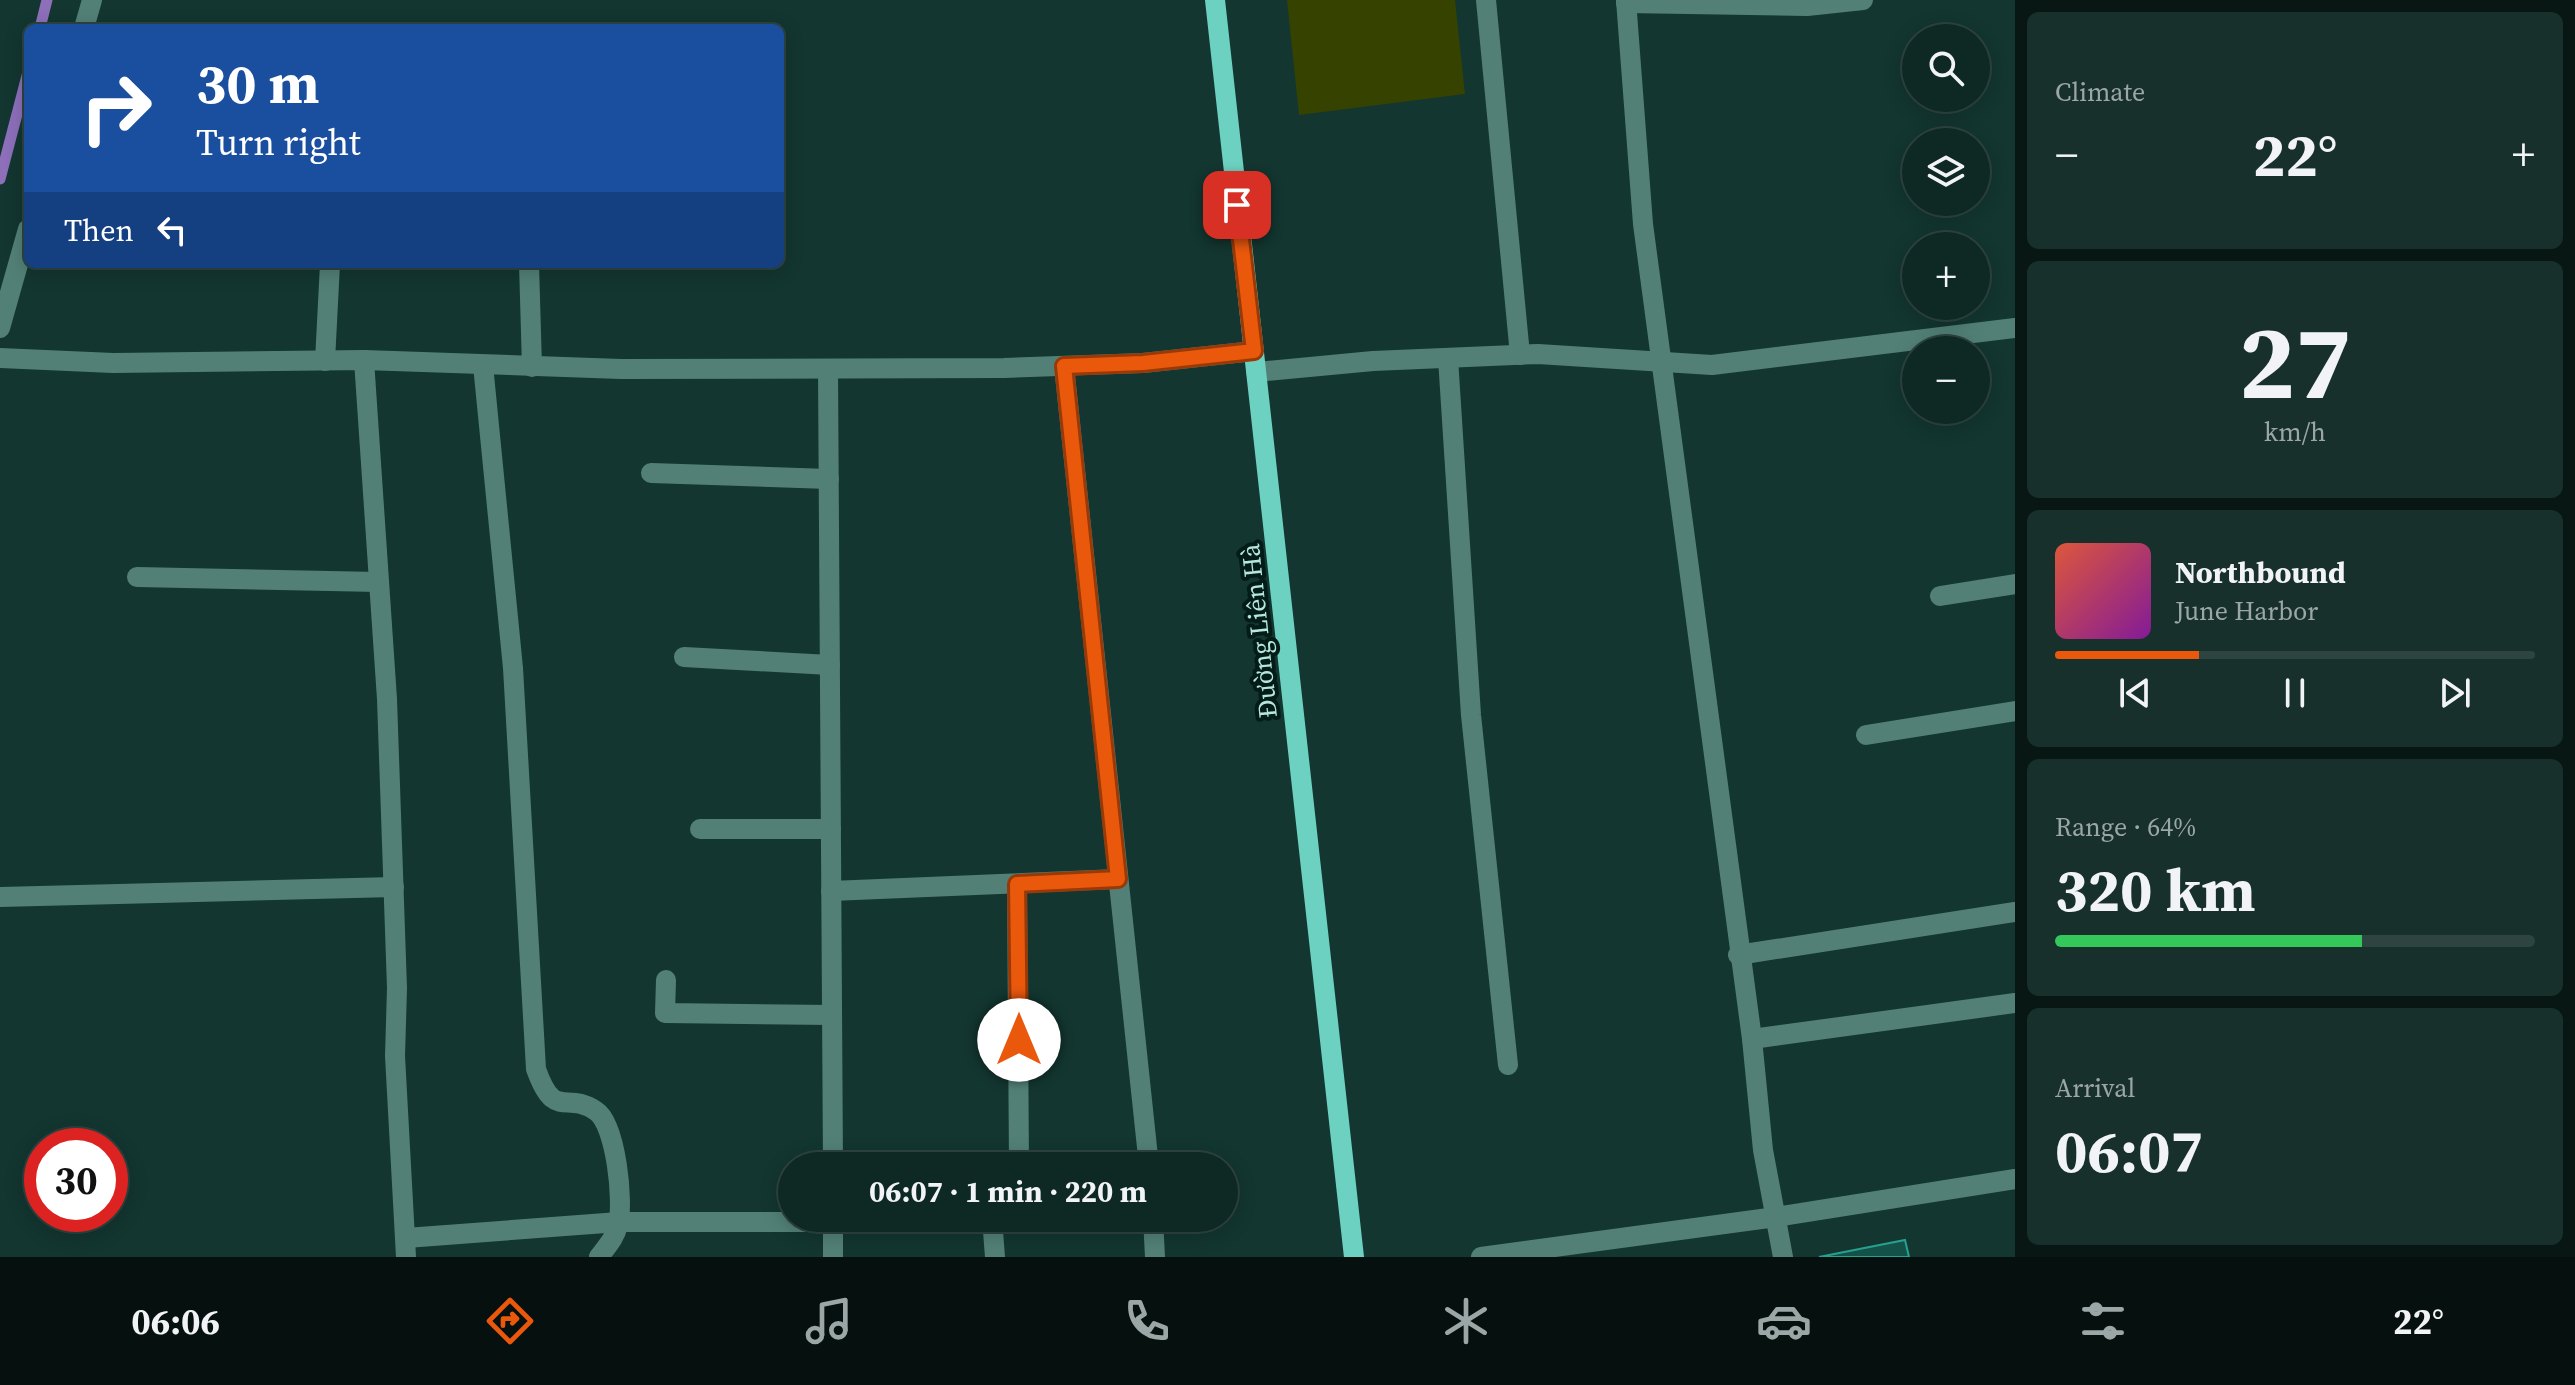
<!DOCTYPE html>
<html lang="en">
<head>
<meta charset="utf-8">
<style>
  body { margin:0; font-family:"Source Serif 4",serif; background:#17302c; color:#f1f3f6; height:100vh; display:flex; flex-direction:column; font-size:30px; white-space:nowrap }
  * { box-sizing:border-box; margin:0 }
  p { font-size:26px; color:#9ba6a6 }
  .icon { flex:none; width:44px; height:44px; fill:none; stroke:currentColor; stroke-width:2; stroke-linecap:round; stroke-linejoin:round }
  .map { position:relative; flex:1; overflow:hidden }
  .side { display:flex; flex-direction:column; gap:12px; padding:12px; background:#081614; width:560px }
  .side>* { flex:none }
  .guide { position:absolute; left:24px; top:24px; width:760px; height:244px; border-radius:12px; box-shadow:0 4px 20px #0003,0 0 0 2px #2e4441; background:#1a4fa0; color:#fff; overflow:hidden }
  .buttons { position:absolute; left:1902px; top:24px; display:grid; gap:16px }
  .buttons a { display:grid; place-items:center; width:88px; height:88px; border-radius:50%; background:#0e2824; box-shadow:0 4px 20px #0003,0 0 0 2px #2e4441; font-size:40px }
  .speed { position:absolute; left:24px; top:1128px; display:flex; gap:16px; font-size:40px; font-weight:700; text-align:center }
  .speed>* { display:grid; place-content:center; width:104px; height:104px; border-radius:50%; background:#0e2824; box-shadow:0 4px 20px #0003,0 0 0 2px #2e4441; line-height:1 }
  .speed .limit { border:12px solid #d22; background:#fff; color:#111 }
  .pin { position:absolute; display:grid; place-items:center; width:68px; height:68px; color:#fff; margin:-34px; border-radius:16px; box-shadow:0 4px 12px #0006 }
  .me { position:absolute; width:88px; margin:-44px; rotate:0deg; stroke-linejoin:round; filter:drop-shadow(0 0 6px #0008) }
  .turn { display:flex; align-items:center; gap:28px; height:168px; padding:0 40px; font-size:36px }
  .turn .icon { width:104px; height:104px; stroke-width:2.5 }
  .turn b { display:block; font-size:56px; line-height:68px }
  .then { display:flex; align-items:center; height:76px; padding:0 40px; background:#0003; gap:16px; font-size:30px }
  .big { font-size:60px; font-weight:700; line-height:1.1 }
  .side .tile { flex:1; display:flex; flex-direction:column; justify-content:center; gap:12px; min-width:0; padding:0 28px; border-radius:12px; background:#17302c }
  .side .dial { align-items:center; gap:0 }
  .dial b { font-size:104px; line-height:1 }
  .song { display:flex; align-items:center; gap:24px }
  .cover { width:96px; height:96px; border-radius:12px; background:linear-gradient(135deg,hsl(10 70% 55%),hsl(290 70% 35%)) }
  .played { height:8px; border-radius:4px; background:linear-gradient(90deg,#ea580c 30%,#2e4441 30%) }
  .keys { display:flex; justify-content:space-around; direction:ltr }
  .heat { display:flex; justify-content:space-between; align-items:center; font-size:44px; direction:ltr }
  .charge { height:12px; border-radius:6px; background:linear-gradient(90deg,#34c759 64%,#2e4441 0) }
  .trip { position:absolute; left:778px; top:1152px; width:460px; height:80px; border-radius:40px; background:#0e2824; box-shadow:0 4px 20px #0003,0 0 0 2px #2e4441; font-weight:700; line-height:80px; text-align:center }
  .tab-bar { display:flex; height:128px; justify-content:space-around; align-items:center; background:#06100e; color:#9ba6a6 }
  .tab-bar .icon { width:56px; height:56px }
  .tab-bar .active { color:#ea580c }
  .tab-bar b { font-size:36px; color:#f1f3f6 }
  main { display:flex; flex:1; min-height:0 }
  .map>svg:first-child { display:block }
  .green { fill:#354200 }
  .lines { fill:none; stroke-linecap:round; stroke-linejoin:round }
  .stream { stroke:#8d6fba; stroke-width:11 }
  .building { fill:#145149; stroke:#27a08f; stroke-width:2 }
  .minor { stroke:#528077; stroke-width:20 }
  .major { stroke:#6cd1c0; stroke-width:20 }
  .route-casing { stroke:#983908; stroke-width:20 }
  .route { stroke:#ea580c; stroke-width:14 }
  .labels { text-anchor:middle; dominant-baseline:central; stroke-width:8; stroke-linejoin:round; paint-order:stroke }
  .street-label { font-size:26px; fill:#b5e7dd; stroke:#041c18 }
</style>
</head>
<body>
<main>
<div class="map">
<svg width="2015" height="1257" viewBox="0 0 2015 1257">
  <rect width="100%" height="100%" fill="#133630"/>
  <polygon class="green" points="1287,0 1455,0 1465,94 1299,115"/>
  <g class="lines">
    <g class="stream">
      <polyline points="40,28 47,0"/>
      <polyline points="0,179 28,72"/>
    </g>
  </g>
  <polygon class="building" points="1905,1240 1909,1257 1819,1257"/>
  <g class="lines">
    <g class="minor">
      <polyline points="1486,0 1520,355"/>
      <polyline points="1626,0 1643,224 1752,1039 1763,1150 1783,1257"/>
      <polyline points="1626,3 1807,6 1863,0"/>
      <polyline points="84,28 92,0"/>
      <polyline points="529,264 532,367"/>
      <polyline points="0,328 28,229"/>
      <polyline points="0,358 113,363 364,360 621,369 1004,368 1143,363 1254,351"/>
      <polyline points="1448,358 1471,715 1508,1065"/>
      <polyline points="364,360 387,699 397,988 395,1056 406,1257"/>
      <polyline points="325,361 330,264"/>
      <path d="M483 365 513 668 536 1069C555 1122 565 1090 596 1111 616 1124 624 1202 618 1225 615 1238 607 1246 599 1257"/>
      <polyline points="1064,366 1149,1166"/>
      <polyline points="828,369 833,1166"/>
      <polyline points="1256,372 1373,361 1538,354 1712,365 2015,328"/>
      <polyline points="651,473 829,479"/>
      <polyline points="137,577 379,582"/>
      <polyline points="1940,596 2015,584"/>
      <polyline points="684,657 830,665"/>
      <polyline points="1866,735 2015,711"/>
      <polyline points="700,829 831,829"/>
      <polyline points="1017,884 1019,1166"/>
      <polyline points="831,891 1118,879"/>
      <polyline points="0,897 394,887"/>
      <polyline points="1738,955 2015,912"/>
      <polyline points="666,980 665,1013 832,1015"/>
      <polyline points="1752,1039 2015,1003"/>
      <polyline points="833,1218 833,1257"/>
      <polyline points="992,1218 995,1257"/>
      <polyline points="1153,1218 1155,1257"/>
      <polyline points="406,1238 619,1222 833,1222"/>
      <polyline points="1481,1257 1776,1217 2015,1179"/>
    </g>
    <polyline class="major" points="1215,0 1354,1257"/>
  </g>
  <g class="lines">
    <defs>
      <polyline id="route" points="1019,1040 1017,884 1118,879 1064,366 1143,363 1254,351 1237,205"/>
    </defs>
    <use href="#route" class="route-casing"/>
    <use href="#route" class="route"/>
  </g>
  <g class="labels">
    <g class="street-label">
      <text transform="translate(1259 631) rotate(-96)">Đường Liên Hà</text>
    </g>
  </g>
</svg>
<div class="buttons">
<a><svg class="icon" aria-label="search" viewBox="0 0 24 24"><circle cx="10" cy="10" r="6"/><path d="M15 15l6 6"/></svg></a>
<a><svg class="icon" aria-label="layers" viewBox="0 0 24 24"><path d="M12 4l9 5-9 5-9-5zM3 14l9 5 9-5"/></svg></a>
<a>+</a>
<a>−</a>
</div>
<div class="speed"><div class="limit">30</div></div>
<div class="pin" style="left:1237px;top:205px;background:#d93025"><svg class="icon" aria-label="arrive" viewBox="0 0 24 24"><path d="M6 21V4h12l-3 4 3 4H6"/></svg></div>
<svg class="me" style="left:1019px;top:1040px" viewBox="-20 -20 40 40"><circle r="19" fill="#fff"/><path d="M0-13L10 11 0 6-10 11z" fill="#ea580c"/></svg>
<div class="trip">06:07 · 1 min · 220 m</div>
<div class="guide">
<div class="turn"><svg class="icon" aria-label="right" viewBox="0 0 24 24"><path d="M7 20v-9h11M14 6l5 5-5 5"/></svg><div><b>30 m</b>Turn right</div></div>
<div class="then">Then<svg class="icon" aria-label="left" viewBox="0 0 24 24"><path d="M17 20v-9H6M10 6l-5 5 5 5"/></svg></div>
</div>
</div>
<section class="side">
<div class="tile"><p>Climate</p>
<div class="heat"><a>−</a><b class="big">22°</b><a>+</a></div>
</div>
<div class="tile dial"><b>27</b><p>km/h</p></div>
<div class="tile">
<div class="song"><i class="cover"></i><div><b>Northbound</b><p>June Harbor</p></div></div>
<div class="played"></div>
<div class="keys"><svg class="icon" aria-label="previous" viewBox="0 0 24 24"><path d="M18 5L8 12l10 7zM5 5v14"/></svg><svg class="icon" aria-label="pause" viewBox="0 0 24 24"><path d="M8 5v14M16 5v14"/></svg><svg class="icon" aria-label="next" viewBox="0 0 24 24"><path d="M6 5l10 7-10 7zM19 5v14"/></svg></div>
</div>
<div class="tile"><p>Range · 64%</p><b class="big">320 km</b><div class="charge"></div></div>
<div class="tile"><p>Arrival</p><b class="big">06:07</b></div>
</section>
</main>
<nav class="tab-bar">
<b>06:06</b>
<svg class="icon active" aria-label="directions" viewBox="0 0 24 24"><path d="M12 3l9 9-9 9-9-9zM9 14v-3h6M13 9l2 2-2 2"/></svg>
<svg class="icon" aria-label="music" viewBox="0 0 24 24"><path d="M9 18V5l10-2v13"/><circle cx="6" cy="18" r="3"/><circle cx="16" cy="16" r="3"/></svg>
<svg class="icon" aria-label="phone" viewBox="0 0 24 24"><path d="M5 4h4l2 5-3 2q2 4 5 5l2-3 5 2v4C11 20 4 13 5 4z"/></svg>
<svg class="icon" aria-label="climate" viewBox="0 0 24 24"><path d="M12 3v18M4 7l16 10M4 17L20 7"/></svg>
<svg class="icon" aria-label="car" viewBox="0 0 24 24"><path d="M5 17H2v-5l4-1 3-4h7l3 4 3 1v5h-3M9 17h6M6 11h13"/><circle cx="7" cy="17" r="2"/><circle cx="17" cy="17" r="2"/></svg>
<svg class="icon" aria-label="filters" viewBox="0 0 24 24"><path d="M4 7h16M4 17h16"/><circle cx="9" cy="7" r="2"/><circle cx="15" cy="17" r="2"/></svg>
<b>22°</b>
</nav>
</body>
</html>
